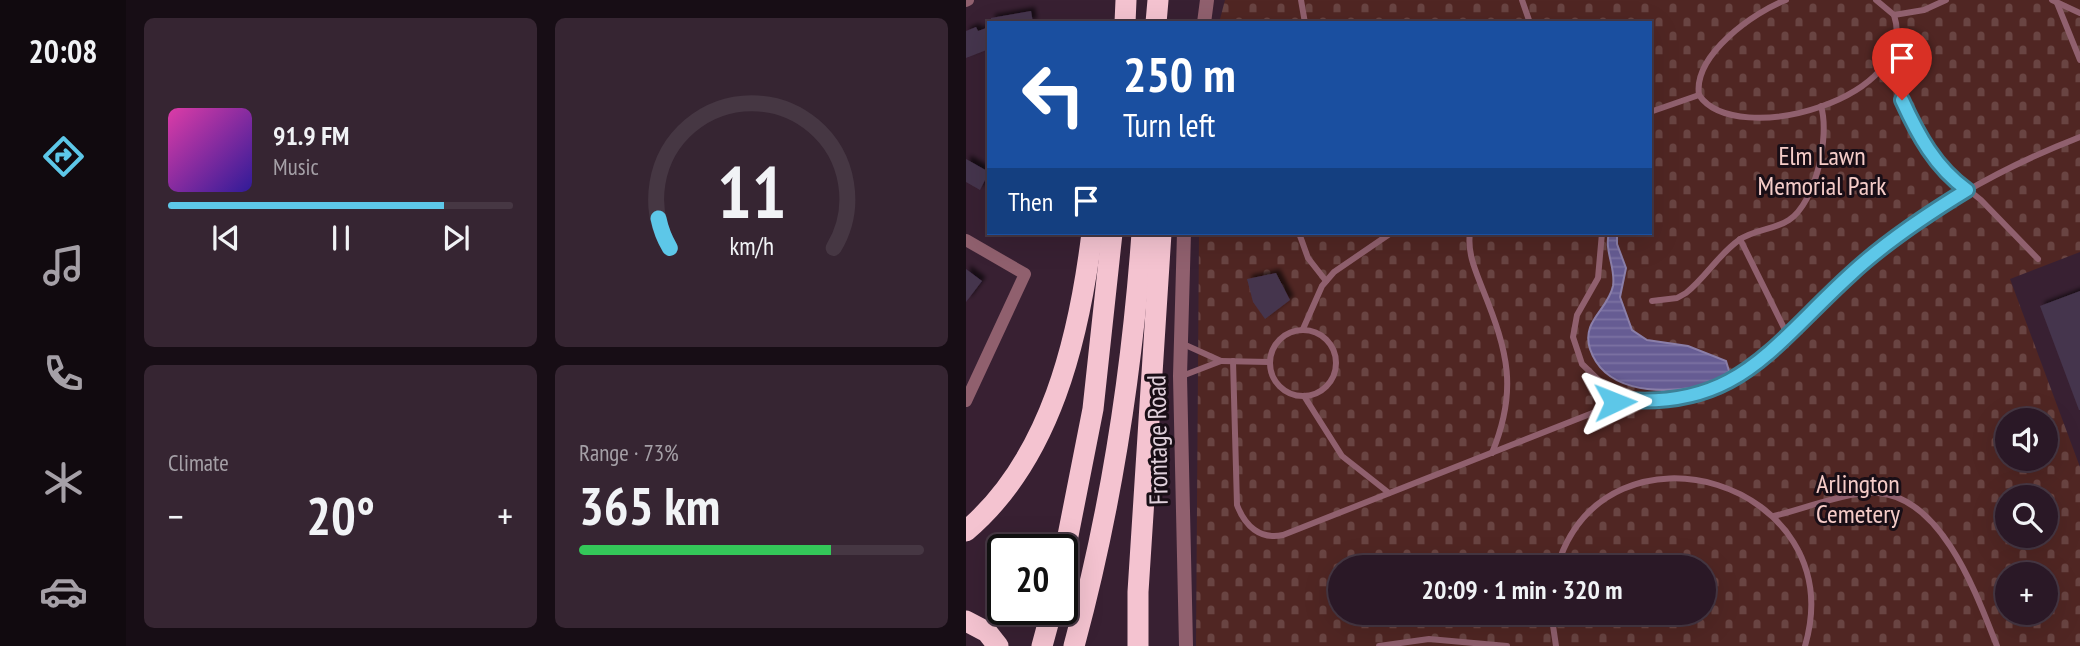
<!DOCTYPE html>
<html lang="en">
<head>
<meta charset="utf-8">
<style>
  body { margin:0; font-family:"PT Sans Narrow",sans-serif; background:#362532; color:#f1f3f6; height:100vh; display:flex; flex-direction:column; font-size:26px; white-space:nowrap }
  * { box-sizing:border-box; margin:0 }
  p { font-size:23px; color:#a5a0a7 }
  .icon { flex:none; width:38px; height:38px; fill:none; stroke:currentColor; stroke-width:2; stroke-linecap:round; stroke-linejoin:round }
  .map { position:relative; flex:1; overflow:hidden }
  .panel { display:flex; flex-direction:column; gap:18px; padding:18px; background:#170d15; width:840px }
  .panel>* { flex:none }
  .banner { position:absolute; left:21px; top:21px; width:665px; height:214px; border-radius:0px; box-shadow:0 7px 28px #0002,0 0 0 2px #463743; background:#1a4fa0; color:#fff; overflow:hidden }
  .buttons { position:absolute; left:1029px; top:408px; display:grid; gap:14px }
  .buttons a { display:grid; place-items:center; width:63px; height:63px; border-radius:50%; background:#2a1826; box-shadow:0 7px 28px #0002,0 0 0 2px #463743; font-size:35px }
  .speed { position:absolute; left:21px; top:534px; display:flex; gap:14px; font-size:35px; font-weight:700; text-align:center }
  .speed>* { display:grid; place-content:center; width:91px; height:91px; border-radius:50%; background:#2a1826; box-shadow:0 7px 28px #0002,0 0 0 2px #463743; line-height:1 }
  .speed .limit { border:4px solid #111; border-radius:10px; background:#fff; color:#111 }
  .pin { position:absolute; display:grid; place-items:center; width:60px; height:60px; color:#fff; margin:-72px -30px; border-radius:50% 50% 50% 0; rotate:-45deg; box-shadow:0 0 7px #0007 }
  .pin .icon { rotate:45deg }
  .me { position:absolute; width:77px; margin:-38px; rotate:88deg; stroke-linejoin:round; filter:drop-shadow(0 0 5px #0008) }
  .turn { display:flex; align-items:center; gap:24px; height:147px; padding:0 21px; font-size:32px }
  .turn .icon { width:91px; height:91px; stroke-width:2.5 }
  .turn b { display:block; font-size:49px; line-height:60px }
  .then { display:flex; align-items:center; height:66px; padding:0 21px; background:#0003; gap:14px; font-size:26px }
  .big { font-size:52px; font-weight:800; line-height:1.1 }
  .panel .widget { flex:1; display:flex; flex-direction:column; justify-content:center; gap:10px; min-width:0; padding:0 24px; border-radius:10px; background:#362532 }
  .panel .dial { align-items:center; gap:0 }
  .dial svg { height:182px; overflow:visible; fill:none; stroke:#463743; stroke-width:7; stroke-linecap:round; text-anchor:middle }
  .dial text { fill:#f1f3f6; stroke:none }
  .song { display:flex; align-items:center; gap:21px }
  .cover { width:84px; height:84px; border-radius:10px; background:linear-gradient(135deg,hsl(320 70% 55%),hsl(250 70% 35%)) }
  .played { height:7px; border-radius:4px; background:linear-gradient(90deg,#5dc7e8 80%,#463743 80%) }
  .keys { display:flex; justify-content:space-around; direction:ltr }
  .heat { display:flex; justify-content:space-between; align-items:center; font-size:38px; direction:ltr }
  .charge { height:10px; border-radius:5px; background:linear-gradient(90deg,#34c759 73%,#463743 0) }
  .panel .tiles { flex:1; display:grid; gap:18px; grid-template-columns:repeat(2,1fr) }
  .trip { position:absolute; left:362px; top:555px; width:388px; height:70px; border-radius:35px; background:#2a1826; box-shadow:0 7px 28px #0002,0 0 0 2px #463743; font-weight:800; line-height:70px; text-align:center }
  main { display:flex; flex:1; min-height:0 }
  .tab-bar { display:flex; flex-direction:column; width:126px; justify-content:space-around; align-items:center; background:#110a0f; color:#a5a0a7 }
  .tab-bar .icon { width:49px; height:49px }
  .tab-bar .current { color:#5dc7e8 }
  .tab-bar b { font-size:32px; color:#f1f3f6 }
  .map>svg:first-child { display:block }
  .cemetery { fill:url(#cemetery-stones); fill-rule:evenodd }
  .water { fill:url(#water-rules); stroke:#8b7fa9; stroke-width:2 }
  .building { fill:#45354d; filter:url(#shadow) }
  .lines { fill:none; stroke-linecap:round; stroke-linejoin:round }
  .service { stroke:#90606e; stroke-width:6 }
  .minor { stroke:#90606e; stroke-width:12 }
  .tertiary { stroke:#90606e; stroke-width:14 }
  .motorway { stroke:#f4c3d0; stroke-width:21 }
  .route-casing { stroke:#3c8197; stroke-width:18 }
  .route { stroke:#5dc7e8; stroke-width:12 }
  .labels { text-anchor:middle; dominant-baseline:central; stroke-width:6; stroke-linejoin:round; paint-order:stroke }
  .park-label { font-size:26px; fill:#f5ccc8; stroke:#190e16 }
  .street-label { font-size:26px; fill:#e0d0db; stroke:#190e16 }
</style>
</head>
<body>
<main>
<nav class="tab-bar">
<b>20:08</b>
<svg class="icon current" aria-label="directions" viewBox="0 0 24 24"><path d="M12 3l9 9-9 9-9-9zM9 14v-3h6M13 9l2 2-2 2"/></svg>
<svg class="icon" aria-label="music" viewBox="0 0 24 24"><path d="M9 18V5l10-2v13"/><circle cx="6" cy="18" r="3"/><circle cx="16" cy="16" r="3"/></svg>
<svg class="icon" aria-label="phone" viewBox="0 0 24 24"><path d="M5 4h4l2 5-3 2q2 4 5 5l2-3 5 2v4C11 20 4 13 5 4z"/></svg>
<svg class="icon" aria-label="climate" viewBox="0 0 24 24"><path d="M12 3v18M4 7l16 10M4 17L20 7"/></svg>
<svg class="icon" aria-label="car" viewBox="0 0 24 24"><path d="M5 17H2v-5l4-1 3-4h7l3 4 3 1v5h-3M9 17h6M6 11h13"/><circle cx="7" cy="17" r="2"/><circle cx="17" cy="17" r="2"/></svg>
</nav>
<section class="panel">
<div class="tiles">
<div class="widget">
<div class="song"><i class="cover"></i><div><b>91.9 FM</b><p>Music</p></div></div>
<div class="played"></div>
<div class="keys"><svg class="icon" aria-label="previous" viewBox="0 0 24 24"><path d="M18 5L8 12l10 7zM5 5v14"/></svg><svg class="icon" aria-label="pause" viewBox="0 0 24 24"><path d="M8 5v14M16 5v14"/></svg><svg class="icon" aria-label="next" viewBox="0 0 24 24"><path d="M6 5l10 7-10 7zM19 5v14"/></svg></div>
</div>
<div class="widget dial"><svg viewBox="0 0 100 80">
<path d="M14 69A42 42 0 1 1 86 69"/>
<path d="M14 69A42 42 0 0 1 9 56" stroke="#5dc7e8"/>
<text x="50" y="56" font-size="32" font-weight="700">11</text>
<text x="50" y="72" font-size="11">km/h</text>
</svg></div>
<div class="widget"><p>Climate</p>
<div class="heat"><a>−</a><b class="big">20°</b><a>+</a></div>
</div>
<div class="widget"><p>Range · 73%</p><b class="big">365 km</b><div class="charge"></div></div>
</div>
</section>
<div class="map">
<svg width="1114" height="646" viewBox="0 0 1114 646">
  <defs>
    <pattern id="cemetery-stones" width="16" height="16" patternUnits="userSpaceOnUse" patternTransform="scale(1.75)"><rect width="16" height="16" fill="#502623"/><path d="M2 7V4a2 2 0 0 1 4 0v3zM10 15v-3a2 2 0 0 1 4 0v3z" fill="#694442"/></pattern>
    <pattern id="water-rules" width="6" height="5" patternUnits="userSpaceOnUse" patternTransform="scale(1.75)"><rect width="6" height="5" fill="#665c93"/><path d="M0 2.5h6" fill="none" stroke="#7c72a2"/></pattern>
    <filter id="shadow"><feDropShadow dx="4" dy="-4" stdDeviation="2" flood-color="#0009"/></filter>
  </defs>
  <rect width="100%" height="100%" fill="#382032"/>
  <path class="cemetery" d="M259 0H1114V252L1044 279 1114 467V646H230L233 233H684V23H253ZM1041 420H1080V458H1041ZM1041 497H1080V536H1041ZM374 567H738V612H374ZM1041 574H1080V612H1041Z"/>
  <path class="water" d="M643 233H651V244L660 268 654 297 666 330 681 340 722 346 760 361 763 371C755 385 740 386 725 388 689 393 638 391 624 349 615 321 642 310 647 286 650 268 638 250 643 233Z"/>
  <g class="building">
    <polygon points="65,11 67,23 25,23 25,18"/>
    <polygon points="10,27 12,31 23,27 23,49 0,58 0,31"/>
    <polygon points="0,159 23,172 14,190 0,182"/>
    <polygon points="0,269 16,281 0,302"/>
    <polygon points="310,273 324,300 299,319 287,302 281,279"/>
    <polygon points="1114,291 1114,410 1113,410 1074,306"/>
  </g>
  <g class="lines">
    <g class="service">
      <polyline points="335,0 339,23"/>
      <polyline points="556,0 564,23"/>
      <polyline points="910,0 928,15"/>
      <polyline points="1086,0 1114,13"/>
      <polyline points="1091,3 1114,60"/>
      <polyline points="923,59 949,128 964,153 975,168 1015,200 1072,259"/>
      <path d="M733 95C727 55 788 12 820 0"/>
      <path d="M684 112 733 95C770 150 955 98 928 15L958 10 980 0"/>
      <polyline points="333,233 342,258 360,281"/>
      <path d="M504 233C501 253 510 272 517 290 542 352 552 390 526 453"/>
      <polyline points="774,239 821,334"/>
      <path d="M686 301 711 298 720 293C740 277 752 255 773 240 789 229 808 230 823 220 850 202 864 136 855 106"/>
      <polyline points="337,329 356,286 368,272 425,233"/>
      <circle cx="337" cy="363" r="33"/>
      <polyline points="215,343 255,361 216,376"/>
      <polyline points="255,361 303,362"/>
      <path d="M267 361 271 505C279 526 294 540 317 535L647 405 648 395 616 364 607 337 611 315 632 278 636 233"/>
      <polyline points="338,396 376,456 423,493"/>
      <path d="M649 399C682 402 719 403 749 390 783 375 806 349 832 324 863 294 893 265 928 239 985 196 1047 163 1114 137"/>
      <path d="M808 516C837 509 882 491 912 493 977 498 1011 596 1031 646"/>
      <path d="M591 567C640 407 887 482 839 646"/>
      <polyline points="585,612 590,646"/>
      <polyline points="413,646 463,639 541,646"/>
    </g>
    <g class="minor">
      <polyline points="0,1 2,0"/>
      <polyline points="0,240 59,274 0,401"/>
    </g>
    <g class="tertiary">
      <polyline points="238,23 241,0"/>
      <polyline points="218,233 214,376 220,646"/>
    </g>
    <g class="motorway">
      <polyline points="159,23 160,0"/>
      <polyline points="190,23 192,0"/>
      <path d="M0 531C85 459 113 338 126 233"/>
      <polyline points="96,566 127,409 146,233"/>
      <polyline points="0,621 21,632 32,646"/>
      <polyline points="76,646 86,609"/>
      <path d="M108 646C145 510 166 373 176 233"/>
      <polyline points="172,646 172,592 195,233"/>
    </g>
  </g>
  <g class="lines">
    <defs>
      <path id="route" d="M649 402V399C770 412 804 348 884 275 919 242 960 215 1001 190 969 167 952 135 936 100"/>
    </defs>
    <use href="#route" class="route-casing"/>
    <use href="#route" class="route"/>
  </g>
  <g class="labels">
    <g class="park-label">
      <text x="856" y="155">Elm Lawn<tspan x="856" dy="30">Memorial Park</tspan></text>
      <text x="892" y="483">Arlington<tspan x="892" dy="30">Cemetery</tspan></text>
    </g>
    <g class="street-label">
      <text transform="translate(191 440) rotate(-91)">Frontage Road</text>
    </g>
  </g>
</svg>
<div class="buttons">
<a><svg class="icon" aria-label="sound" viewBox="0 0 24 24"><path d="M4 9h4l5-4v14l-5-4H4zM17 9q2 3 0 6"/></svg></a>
<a><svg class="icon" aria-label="search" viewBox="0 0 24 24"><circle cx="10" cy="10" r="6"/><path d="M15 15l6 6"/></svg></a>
<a>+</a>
</div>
<div class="speed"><div class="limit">20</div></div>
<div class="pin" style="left:936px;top:100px;background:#d93025"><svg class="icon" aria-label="arrive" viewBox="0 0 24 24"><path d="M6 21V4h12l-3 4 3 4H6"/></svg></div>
<svg class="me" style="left:649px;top:402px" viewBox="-20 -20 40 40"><path d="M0-17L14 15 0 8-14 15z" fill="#5dc7e8" stroke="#fff" stroke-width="4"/></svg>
<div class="trip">20:09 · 1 min · 320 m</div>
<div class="banner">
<div class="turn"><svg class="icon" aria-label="left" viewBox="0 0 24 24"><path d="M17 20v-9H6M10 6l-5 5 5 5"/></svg><div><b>250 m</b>Turn left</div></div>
<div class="then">Then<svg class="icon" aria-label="arrive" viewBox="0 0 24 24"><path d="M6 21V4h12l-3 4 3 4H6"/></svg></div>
</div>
</div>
</main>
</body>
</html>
